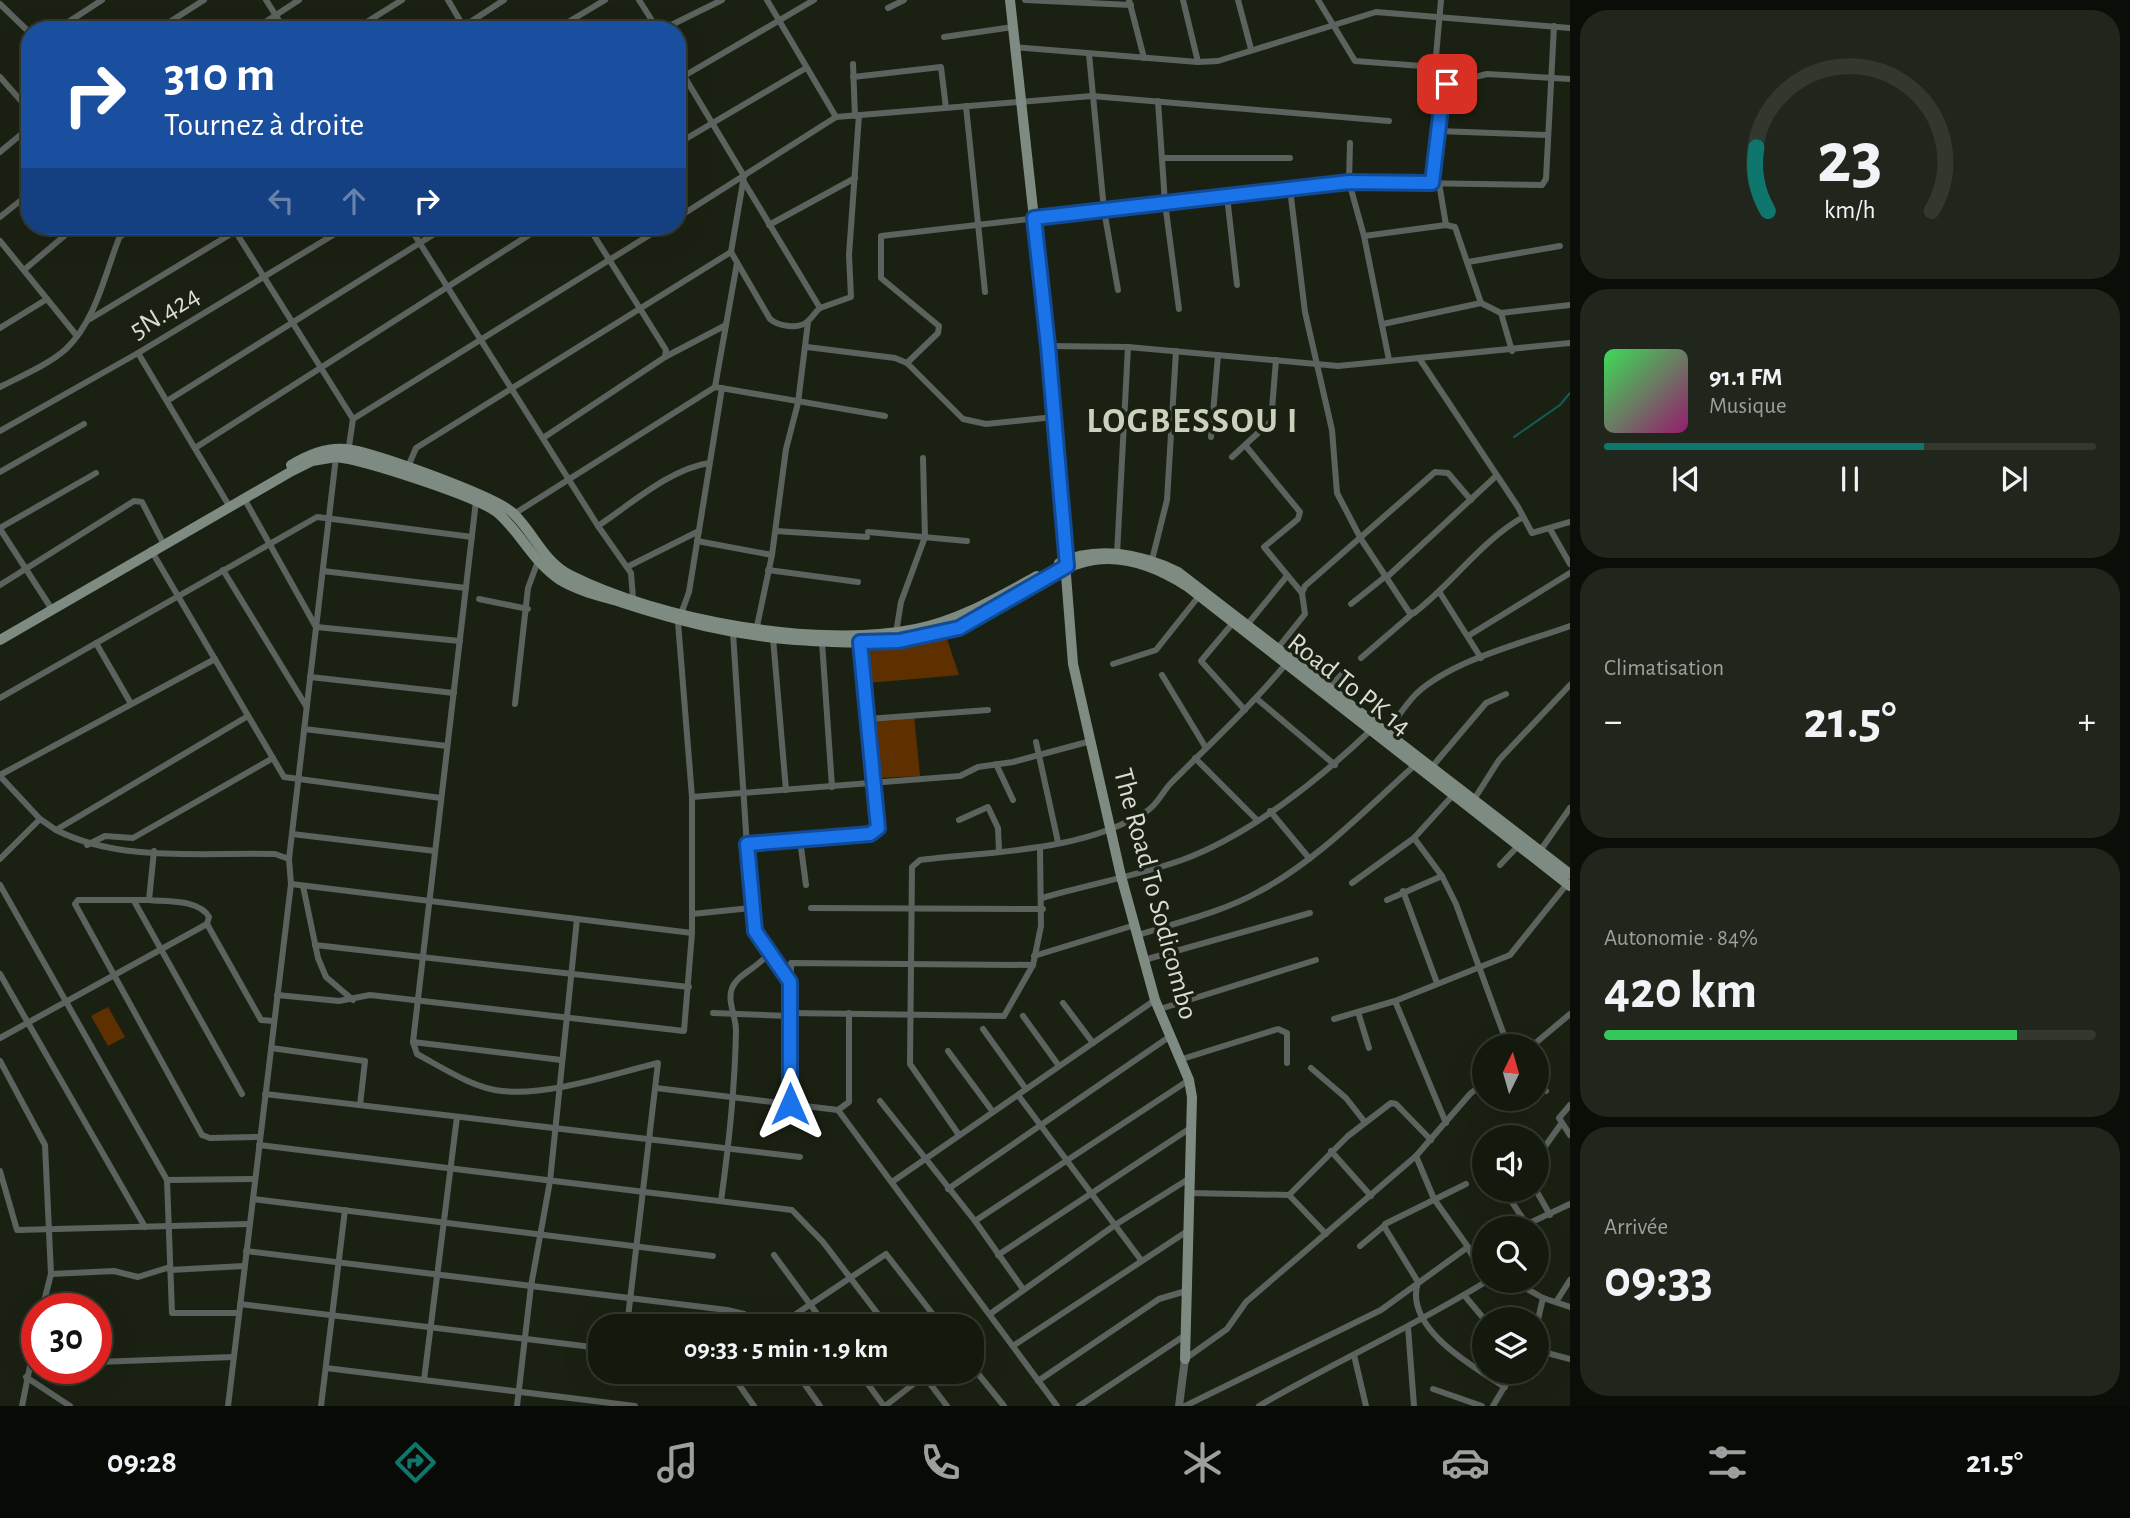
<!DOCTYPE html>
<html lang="fr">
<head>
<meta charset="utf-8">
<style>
  body { margin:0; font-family:"Alegreya Sans",sans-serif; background:#21261c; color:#f1f3f6; height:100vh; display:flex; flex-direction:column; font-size:26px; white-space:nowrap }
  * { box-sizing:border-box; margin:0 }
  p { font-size:23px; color:#9da09e }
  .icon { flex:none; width:38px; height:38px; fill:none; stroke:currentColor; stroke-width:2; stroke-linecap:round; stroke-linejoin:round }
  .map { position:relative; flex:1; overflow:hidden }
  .details { display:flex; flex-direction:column; gap:10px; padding:10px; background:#0b0e08; width:560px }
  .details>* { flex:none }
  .hud { position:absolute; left:21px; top:21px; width:665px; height:214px; border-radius:28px; box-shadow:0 7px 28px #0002,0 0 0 2px #33382e; background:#1a4fa0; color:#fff; overflow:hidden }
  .needle { width:46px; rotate:5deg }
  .buttons { position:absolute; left:1472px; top:1034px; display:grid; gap:14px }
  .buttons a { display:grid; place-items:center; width:77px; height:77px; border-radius:50%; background:#14190e; box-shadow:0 7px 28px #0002,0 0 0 2px #33382e; font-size:35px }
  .speed { position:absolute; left:21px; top:1293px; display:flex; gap:14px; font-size:35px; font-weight:700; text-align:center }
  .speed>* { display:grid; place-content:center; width:91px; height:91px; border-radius:50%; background:#14190e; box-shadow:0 7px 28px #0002,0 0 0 2px #33382e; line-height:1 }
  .speed .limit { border:10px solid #d22; background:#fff; color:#111 }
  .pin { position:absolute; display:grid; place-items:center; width:60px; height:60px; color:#fff; margin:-30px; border-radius:14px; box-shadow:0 4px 10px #0006 }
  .me { position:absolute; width:77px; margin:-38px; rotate:0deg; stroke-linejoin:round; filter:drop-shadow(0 0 5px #0008) }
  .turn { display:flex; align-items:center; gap:24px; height:147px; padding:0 28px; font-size:32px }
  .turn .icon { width:91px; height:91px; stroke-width:2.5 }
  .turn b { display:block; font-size:49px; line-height:60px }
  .lanes { display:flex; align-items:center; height:66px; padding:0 28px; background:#0003; justify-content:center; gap:35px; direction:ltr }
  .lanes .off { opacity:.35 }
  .big { font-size:52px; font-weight:600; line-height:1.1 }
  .details .widget { flex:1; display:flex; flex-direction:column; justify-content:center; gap:10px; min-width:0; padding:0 24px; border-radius:28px; background:#21261c }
  .details .dial { align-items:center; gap:0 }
  .dial svg { height:182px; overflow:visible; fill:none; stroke:#33382e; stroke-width:7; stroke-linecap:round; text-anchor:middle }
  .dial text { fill:#f1f3f6; stroke:none }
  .song { display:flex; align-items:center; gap:21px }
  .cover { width:84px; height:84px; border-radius:10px; background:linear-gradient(135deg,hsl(130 70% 55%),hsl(320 70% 35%)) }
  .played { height:7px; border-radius:4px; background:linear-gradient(90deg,#0f766e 65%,#33382e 65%) }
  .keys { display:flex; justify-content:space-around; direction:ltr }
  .heat { display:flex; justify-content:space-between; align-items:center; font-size:38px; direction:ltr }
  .charge { height:10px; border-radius:5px; background:linear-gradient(90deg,#34c759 84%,#33382e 0) }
  .trip { position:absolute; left:588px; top:1314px; width:396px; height:70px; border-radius:28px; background:#14190e; box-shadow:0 7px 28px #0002,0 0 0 2px #33382e; font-weight:600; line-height:70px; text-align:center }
  .tabs { display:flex; height:112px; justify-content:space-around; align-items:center; background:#080a06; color:#9da09e }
  .tabs .icon { width:49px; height:49px }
  .tabs .current { color:#0f766e }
  .tabs b { font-size:32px; color:#f1f3f6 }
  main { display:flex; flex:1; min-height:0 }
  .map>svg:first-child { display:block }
  .green { fill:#5e3000 }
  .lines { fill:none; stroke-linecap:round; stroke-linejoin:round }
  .stream { stroke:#105e5a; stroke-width:2 }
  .minor { stroke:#5c635e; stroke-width:6 }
  .tertiary { stroke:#5c635e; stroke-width:8 }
  .secondary { stroke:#7e8b83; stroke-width:10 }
  .route-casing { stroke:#114b97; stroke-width:18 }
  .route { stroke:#1a73e8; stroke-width:12 }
  .labels { text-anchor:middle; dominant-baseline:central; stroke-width:7; stroke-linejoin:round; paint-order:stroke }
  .street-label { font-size:28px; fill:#d8dcd3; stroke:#1b2112 }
  .district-label { font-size:35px; font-weight:bold; letter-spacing:2px; fill:#cad2be; stroke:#1b2112 }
</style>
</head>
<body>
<main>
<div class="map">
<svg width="1570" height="1406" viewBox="0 0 1570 1406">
  <rect width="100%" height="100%" fill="#1b2112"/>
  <g class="green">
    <polygon points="946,636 959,675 868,683 862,656 866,656 865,647"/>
    <polygon points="914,715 920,776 879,778 871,718"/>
    <polygon points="108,1007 125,1037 108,1046 91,1016"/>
  </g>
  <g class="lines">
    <polyline class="stream" points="1514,437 1560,405 1570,393"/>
    <g class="minor">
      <polyline points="266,0 285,30"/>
      <polyline points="448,0 465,29"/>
      <polyline points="639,0 658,30"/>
      <polyline points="767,0 836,117"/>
      <polyline points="1025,0 1131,5"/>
      <polyline points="1129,0 1144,58"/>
      <polyline points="1183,0 1198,62"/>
      <polyline points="1238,0 1251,49"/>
      <polyline points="1318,0 1355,61 1435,67"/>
      <polyline points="0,4 30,33"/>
      <polyline points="888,8 904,0"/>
      <polyline points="56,30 102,0"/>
      <polyline points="157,30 204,0"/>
      <polyline points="253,30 299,0"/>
      <polyline points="354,30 402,0"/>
      <polyline points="458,30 504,0"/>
      <polyline points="555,30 605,0"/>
      <polyline points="661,30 722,0"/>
      <polyline points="944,37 1013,27"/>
      <polyline points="1014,47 1198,62 1218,61 1376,12 1570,28"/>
      <polyline points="1089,54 1104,210 1118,290"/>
      <polyline points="677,64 684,76 814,0"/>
      <polyline points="853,64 855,116"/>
      <polyline points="0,77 30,111"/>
      <polyline points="853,77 941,67 946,108"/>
      <path d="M677 80 684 76 744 176 731 252 770 319C778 326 799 330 808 321 813 317 815 312 820 308L744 182"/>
      <polyline points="1447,84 1487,74 1570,79"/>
      <polyline points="1158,101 1165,203 1179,309"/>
      <polyline points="966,106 985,292"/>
      <polyline points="1438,131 1547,135"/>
      <polyline points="1350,143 1349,182 1364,236 1389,360"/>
      <polyline points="677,144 806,68"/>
      <polyline points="0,152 30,127"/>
      <polyline points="1162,158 1290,158"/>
      <polyline points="1432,183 1441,108 1450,90 1435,67 1441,0"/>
      <polyline points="1439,183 1446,225"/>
      <path d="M1290 189 1305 312 1332 430 1337 493 1361 539 1409 612 1414 613C1453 583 1480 542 1523 517"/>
      <polyline points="1227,196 1237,285"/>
      <polyline points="0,217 30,193"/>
      <polyline points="677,218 836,117 1092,96 1389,121"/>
      <polyline points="769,225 855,178"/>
      <polyline points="232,226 353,419 348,453"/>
      <polyline points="409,226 598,526 631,573 633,598"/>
      <polyline points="588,226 666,350 665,357"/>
      <polyline points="121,236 137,226"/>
      <polyline points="1364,236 1446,225 1455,227 1481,303"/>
      <polyline points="0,241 77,336"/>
      <polyline points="1468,262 1560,246"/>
      <polyline points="24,270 76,226"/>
      <polyline points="820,308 851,297 849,255 859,115"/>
      <polyline points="1501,313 1512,351"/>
      <polyline points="90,319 244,226"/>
      <polyline points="1383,324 1481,303 1501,313 1570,305"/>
      <polyline points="0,328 47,299"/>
      <polyline points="1048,346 1128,347 1338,366 1570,343"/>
      <polyline points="807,347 895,358 907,363 963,419 986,424 1054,417"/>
      <polyline points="138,353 228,504"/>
      <polyline points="1419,358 1518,507 1532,533 1570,522"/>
      <polyline points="907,363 938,333 939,326 881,278 881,236 1349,182 1542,185 1546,179 1554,26"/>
      <path d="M0 387C21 376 48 365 66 349 99 317 106 266 124 226"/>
      <polyline points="715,387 737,263"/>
      <polyline points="167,401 447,226"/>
      <polyline points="353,419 664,226"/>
      <polyline points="0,431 138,353 348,226"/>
      <polyline points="1211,437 1218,355"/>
      <polyline points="543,438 665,357 726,325"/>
      <polyline points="1245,445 1300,512 1298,519 1264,547 1302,593"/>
      <polyline points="195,448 543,226"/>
      <polyline points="1232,457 1271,421 1276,360"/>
      <polyline points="407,469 416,448 731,252"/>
      <polyline points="0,472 84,424"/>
      <polyline points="245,500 316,627 460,641"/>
      <path d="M476 501 413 1042 417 1054C443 1068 473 1088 502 1091 550 1096 612 1074 658 1063L627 1326"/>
      <polyline points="514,514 715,387 885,416"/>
      <path d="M598 526C631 504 670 469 709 463"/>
      <polyline points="0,528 96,473"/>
      <polyline points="0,529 53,611"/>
      <polyline points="1550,529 1570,564"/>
      <polyline points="776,531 867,537"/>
      <polyline points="868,532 967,541"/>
      <polyline points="697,541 772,555"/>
      <polyline points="151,550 284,777 441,798"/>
      <polyline points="1117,554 1128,347"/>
      <polyline points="1152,560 1167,500 1176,351"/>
      <polyline points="627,567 699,531"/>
      <polyline points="223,570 306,706"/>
      <polyline points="768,570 858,582"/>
      <polyline points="323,571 466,588"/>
      <polyline points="1387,577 1495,477"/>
      <polyline points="0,585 134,501 142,502 162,541"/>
      <polyline points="1440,593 1481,658"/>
      <polyline points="479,599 528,609"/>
      <polyline points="1351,604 1386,576"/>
      <polyline points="1232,624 1201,661 1245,710"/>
      <polyline points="1247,625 1287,576"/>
      <polyline points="756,631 772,555 786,449 798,403 808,322"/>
      <polyline points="733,633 751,908 755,931 789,980"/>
      <polyline points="896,633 901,602 925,537 923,458"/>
      <polyline points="1468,636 1570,573"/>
      <polyline points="773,638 786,790"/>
      <polyline points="822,642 832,787"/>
      <polyline points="96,643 130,702"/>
      <polyline points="1277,649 1305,614 1302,593 1305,586 1435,472 1448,473 1471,500"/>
      <polyline points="1361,658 1412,614"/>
      <polyline points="1113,664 1156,650 1199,596"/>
      <polyline points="1162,675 1206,748"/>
      <polyline points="310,677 454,693"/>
      <polyline points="1328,689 1342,674"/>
      <polyline points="0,698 317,517 472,537"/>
      <polyline points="1257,699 1335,765"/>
      <polyline points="515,704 528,588 538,561"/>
      <polyline points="868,719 988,710"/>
      <polyline points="304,729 447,746"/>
      <path d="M1386 733C1396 720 1405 705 1416 694 1452 660 1523 643 1570 626"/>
      <polyline points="1036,742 1058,842"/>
      <polyline points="1195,758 1257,820"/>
      <polyline points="996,764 1013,800"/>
      <polyline points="1431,768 1486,703 1506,694"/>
      <polyline points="0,775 215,659"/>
      <polyline points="0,776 40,819 56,830 248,716"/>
      <polyline points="692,797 960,776 978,767 1013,762 1091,741"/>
      <polyline points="1473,801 1499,760 1570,685"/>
      <polyline points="1270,811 1309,858"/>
      <polyline points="959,820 988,807 998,828 999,850"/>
      <path d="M56 830C121 863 204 852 275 854L289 859"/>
      <polyline points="292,834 435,851"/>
      <polyline points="1414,838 1442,876 1456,904 1508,1046"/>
      <polyline points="800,840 806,885"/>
      <polyline points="747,844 870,834 879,828 860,642"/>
      <polyline points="87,845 105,836 133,838 273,758"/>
      <polyline points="154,851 149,900 78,900 75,904 202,1135 210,1138 260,1137"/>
      <polyline points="1540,851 1570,808"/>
      <polyline points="0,859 40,819"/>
      <polyline points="1500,865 1518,846"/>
      <polyline points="1352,883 1414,838 1453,795"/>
      <polyline points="291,884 692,933"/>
      <polyline points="0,885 167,1180 172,1313 239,1313"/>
      <polyline points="303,886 318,958 326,977 353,1000"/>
      <polyline points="1403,891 1437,983"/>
      <path d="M1042 898C1086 885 1140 875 1182 860 1250 835 1320 779 1372 729"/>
      <path d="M149 900C167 902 199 899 209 917L207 924 261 1020 274 1021"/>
      <polyline points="1387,900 1442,876"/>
      <polyline points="134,901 242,1094"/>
      <polyline points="811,908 1043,909"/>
      <polyline points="692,914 751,908"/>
      <path d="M1138 935C1179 922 1223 912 1260 891 1318 860 1367 808 1415 765"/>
      <polyline points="315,945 689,987"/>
      <polyline points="1034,956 1135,925"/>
      <polyline points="1144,960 1310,913"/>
      <polyline points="0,974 145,1227"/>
      <polyline points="277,995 339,1001 370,995 684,1031 692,933 692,797 678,622 689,592 722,388"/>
      <polyline points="1395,1001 1446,1123"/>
      <polyline points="1063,1003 1093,1043"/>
      <polyline points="1160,1009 1316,960"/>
      <polyline points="1358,1012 1369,1048"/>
      <polyline points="713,1013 790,1016"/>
      <polyline points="790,1013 1004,1016 1033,965 1041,926 1040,847"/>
      <polyline points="1023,1016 1059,1066"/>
      <polyline points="1334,1019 1395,1001 1510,955 1567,884"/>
      <polyline points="983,1029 1026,1089"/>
      <polyline points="0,1038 207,924"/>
      <polyline points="413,1042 561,1060"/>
      <polyline points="1532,1046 1570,1014"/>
      <polyline points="271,1048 365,1061 360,1105"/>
      <polyline points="948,1051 993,1112"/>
      <polyline points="1179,1060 1278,1029 1287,1033 1287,1063"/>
      <polyline points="0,1061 45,1145 51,1274 42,1309"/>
      <polyline points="1311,1068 1346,1098 1364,1121"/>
      <polyline points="1536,1075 1546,1091"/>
      <polyline points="656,1088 838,1110 849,1102 849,1013"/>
      <polyline points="265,1094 800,1157"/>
      <polyline points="1018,1095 1141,1260"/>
      <polyline points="880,1101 975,1221 1023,1289"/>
      <polyline points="790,1104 791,963 1033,965"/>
      <polyline points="1570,1105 1559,1118 1570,1135"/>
      <polyline points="838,1110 1057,1406"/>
      <path d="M959 1135 910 1064 912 867 920 860C994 851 1082 852 1147 811 1157 805 1163 791 1171 783 1210 744 1250 707 1285 665"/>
      <polyline points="259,1145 792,1210 823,1242 887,1326"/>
      <polyline points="1331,1151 1371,1196"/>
      <polyline points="1536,1159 1561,1124"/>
      <polyline points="0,1171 17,1230 249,1224"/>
      <polyline points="167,1180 255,1179"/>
      <polyline points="892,1182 1155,1000"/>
      <path d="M1466 1184 1385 1224V1228L1418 1282C1403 1328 1474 1367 1505 1387"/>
      <polyline points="948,1189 1169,1037"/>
      <polyline points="1536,1190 1550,1215"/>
      <polyline points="1190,1193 1289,1195 1326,1234"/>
      <polyline points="1289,1195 1348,1136 1391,1103 1396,1104 1431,1140"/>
      <polyline points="253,1199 713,1256"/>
      <path d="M721 1201C729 1144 735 1088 736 1030 736 1017 727 1001 732 988 738 973 761 967 770 951"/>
      <polyline points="1512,1202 1527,1225"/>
      <polyline points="975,1221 1189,1080"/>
      <polyline points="1519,1228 1570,1204"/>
      <polyline points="1360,1246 1384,1226"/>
      <polyline points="1468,1247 1434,1199 1416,1156 1470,1094 1484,1082"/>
      <polyline points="1469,1250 1475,1260 1484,1265"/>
      <polyline points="246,1251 727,1310 744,1314 761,1326"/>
      <polyline points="774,1255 826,1326"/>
      <polyline points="998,1255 1192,1127"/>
      <polyline points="170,1270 244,1266"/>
      <polyline points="51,1274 114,1271 138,1277 170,1267"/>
      <polyline points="1513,1281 1543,1298 1570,1307"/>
      <polyline points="1464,1295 1485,1320"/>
      <polyline points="1556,1302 1570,1280"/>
      <polyline points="240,1304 600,1348"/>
      <polyline points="990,1314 1115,1225 1190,1178"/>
      <polyline points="778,1326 886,1254 942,1326"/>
      <polyline points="1408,1327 1414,1406"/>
      <polyline points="1536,1328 1543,1298"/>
      <polyline points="971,1339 972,1338"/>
      <polyline points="1013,1346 1189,1230"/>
      <polyline points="1536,1350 1570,1359"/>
      <polyline points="1354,1355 1366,1406"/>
      <polyline points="1185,1359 1227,1329 1246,1302 1416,1156"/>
      <polyline points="97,1362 233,1357"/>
      <polyline points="971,1365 1004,1406"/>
      <polyline points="326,1368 635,1406"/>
      <polyline points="730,1372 754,1406"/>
      <polyline points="796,1372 820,1406"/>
      <polyline points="859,1372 884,1406"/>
      <polyline points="921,1372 947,1406"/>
      <polyline points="26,1377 70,1406"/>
      <polyline points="424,1380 457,1117"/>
      <polyline points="1038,1381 1159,1299 1186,1291"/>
      <polyline points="1433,1389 1482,1406"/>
      <polyline points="22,1406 37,1331"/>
      <polyline points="228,1406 291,884 289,859 336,457"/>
      <polyline points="321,1406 345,1210"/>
      <polyline points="517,1406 531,1286 550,1181 577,919"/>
      <polyline points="885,1406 929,1372"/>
      <polyline points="1079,1406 1184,1336"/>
      <polyline points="1185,1406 1381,1310 1468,1247 1469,1250 1484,1244"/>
      <path d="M1259 1406C1334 1362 1413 1327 1487 1281"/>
      <polyline points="1493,1406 1513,1372"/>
    </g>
    <polyline class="tertiary" points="1179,1406 1185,1359"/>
    <g class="secondary">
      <polyline points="1010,0 1048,346 1073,664 1121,876 1155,1000 1189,1080 1192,1097 1185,1359"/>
      <path d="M291 465C308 455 326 447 346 449 373 452 495 496 513 513 534 533 543 561 570 575 659 620 818 649 916 629 960 620 998 597 1037 576"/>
      <path d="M1059 563C1097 545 1142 554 1178 572L1570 874"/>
      <path d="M0 640 292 471 312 461 336 457C364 460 480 497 499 514 522 535 534 563 560 580 578 591 600 596 620 602 678 621 733 635 795 640 843 643 895 646 942 633 1039 606 1073 513 1188 587L1570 886"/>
    </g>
  </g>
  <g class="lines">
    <defs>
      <polyline id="route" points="790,1104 790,982 755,931 747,844 870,834 878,828 860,642 899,641 959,628 1067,566 1048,346 1034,218 1349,182 1432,183 1441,108 1450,90 1447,84"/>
    </defs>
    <use href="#route" class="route-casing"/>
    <use href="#route" class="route"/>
  </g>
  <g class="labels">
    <g class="street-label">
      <text transform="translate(165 313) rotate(-31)">5N.424</text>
      <text transform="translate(1349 685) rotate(38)">Road To PK 14</text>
      <text transform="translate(1155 894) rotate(75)">The Road To Sodicombo</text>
    </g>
    <g class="district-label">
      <text x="1193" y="421">LOGBESSOU I</text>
    </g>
  </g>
</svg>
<div class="buttons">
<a><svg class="needle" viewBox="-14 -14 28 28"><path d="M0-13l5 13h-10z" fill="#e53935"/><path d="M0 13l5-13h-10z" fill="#9da09e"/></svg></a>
<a><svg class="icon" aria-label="sound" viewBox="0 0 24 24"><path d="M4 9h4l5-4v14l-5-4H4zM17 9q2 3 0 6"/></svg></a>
<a><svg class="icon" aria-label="search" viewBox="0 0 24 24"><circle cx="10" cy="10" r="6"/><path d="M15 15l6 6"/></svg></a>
<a><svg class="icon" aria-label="layers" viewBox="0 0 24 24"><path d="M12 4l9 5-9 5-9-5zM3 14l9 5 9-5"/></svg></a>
</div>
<div class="speed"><div class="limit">30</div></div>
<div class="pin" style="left:1447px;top:84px;background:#d93025"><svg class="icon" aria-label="arrive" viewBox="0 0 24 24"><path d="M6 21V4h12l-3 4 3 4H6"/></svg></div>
<svg class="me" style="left:790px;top:1104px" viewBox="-20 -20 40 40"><path d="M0-17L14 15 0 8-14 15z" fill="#1a73e8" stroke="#fff" stroke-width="4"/></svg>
<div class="trip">09:33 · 5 min · 1.9 km</div>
<div class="hud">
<div class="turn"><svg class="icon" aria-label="right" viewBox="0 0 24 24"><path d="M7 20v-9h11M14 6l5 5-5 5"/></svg><div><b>310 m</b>Tournez à droite</div></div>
<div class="lanes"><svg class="icon off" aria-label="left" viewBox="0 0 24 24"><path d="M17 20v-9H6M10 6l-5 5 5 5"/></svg><svg class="icon off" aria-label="ahead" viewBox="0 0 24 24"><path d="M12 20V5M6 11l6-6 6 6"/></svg><svg class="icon" aria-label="right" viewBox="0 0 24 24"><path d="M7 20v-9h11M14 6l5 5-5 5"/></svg></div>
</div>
</div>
<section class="details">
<div class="widget dial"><svg viewBox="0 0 100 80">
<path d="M14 69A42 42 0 1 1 86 69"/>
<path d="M14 69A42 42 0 0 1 9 41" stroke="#0f766e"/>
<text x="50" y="56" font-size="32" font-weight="700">23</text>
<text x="50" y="72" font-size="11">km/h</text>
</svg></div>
<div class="widget">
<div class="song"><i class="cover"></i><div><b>91.1 FM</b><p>Musique</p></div></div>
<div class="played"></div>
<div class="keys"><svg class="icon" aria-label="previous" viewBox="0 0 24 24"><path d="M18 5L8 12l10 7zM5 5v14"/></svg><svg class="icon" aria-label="pause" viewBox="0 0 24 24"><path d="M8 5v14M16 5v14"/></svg><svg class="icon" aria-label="next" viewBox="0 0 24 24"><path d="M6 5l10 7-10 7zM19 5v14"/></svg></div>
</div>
<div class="widget"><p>Climatisation</p>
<div class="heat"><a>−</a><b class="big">21.5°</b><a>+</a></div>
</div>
<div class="widget"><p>Autonomie · 84%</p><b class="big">420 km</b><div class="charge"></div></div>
<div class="widget"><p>Arrivée</p><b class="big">09:33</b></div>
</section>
</main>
<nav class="tabs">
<b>09:28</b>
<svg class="icon current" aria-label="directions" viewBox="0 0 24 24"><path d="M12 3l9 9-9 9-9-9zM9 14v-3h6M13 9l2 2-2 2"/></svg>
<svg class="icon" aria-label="music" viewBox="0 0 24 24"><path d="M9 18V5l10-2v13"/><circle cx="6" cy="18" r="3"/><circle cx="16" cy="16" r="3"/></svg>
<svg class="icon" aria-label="phone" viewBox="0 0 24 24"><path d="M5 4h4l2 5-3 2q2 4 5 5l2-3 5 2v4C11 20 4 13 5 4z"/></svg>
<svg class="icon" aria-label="climate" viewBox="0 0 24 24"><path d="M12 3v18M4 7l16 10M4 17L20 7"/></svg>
<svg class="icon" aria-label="car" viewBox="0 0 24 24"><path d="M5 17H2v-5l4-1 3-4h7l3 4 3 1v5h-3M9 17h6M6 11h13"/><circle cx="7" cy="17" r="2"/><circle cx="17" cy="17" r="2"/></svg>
<svg class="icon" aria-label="filters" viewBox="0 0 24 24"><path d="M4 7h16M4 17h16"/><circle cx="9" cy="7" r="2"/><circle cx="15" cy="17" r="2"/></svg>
<b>21.5°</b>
</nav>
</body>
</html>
